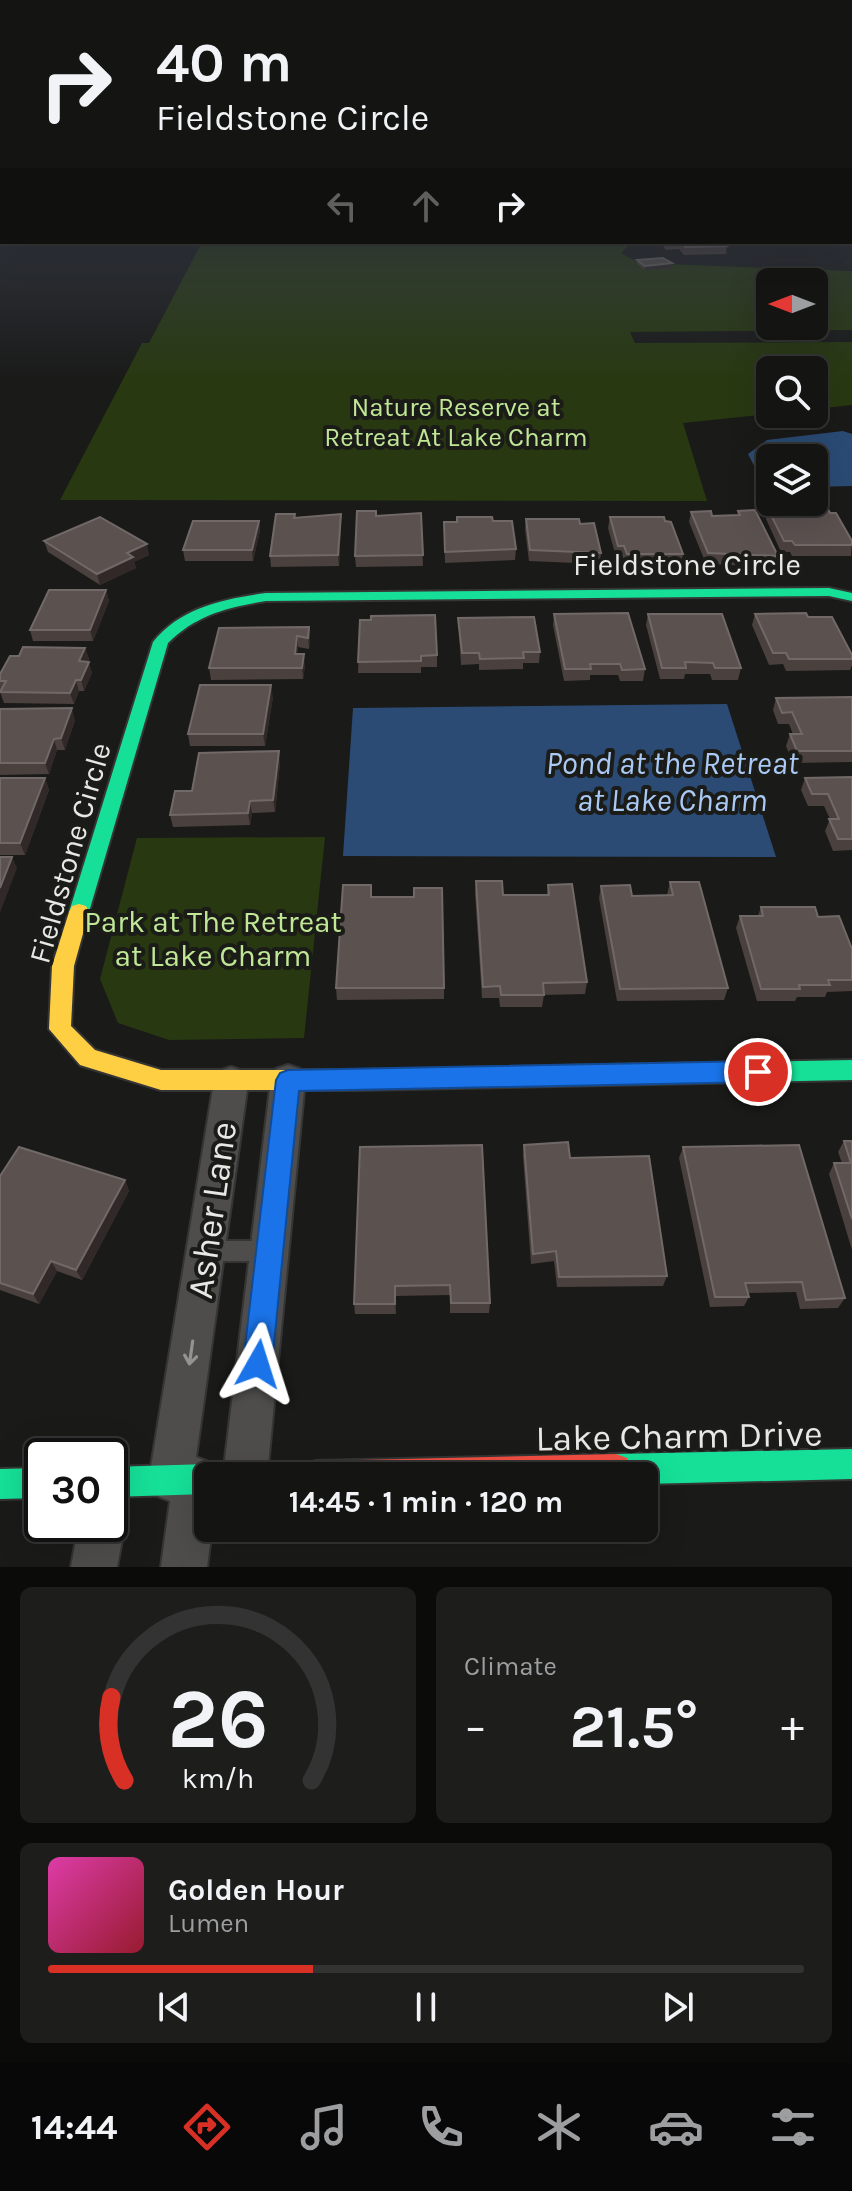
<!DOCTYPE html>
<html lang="en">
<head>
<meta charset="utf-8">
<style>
  body { margin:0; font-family:Karla,sans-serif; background:#1d1d1c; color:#f1f3f6; height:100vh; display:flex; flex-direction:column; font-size:30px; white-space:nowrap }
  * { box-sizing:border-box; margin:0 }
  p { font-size:26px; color:#9d9ea0 }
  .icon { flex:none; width:44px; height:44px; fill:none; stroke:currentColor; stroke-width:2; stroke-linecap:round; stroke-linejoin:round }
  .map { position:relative; height:1567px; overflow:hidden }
  .panel { display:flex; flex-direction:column; gap:20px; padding:20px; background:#0b0b0a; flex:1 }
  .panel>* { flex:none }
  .top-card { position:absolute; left:0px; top:0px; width:852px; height:244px; box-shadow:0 8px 32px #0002,0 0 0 2px #333; background:#141413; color:#f1f3f6; overflow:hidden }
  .needle { width:52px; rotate:270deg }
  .tools { position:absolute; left:756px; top:268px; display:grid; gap:16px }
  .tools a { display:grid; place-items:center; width:72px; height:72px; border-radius:12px; background:#141413; box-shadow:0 8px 32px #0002,0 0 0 2px #333; font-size:40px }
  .speed { position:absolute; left:24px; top:1438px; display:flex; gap:16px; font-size:40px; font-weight:700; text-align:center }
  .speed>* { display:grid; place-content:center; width:104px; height:104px; border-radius:50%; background:#141413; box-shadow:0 8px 32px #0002,0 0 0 2px #333; line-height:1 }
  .speed .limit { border:4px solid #111; border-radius:12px; background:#fff; color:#111 }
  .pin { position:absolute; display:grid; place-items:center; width:68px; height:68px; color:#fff; margin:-34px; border:4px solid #fff; border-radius:50%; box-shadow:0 2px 8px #0007 }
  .me { position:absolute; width:88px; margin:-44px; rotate:6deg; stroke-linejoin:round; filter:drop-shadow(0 0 6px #0008) }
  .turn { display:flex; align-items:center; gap:28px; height:168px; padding:0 24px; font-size:36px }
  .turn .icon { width:104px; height:104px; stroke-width:2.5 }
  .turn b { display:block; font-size:56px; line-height:68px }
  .lanes { display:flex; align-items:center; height:76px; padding:0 24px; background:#0003; justify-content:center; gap:40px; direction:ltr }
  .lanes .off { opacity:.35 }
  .big { font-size:60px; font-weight:700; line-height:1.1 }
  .panel .card { flex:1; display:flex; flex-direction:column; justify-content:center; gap:12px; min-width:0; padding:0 28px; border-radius:12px; background:#1d1d1c }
  .panel .dial { align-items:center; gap:0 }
  .dial svg { height:208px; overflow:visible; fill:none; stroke:#333; stroke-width:7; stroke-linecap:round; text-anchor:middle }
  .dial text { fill:#f1f3f6; stroke:none }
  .song { display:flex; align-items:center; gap:24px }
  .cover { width:96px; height:96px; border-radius:12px; background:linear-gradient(135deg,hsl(320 70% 55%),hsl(350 70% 35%)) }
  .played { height:8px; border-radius:4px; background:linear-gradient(90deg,#d93025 35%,#333 35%) }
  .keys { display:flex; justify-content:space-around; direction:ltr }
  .heat { display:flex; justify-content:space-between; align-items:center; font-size:44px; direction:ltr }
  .panel .tiles { flex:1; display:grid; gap:20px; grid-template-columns:1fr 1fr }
  .card:last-child { grid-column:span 2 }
  .trip { position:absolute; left:194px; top:1462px; width:464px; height:80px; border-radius:12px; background:#141413; box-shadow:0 8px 32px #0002,0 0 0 2px #333; font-weight:700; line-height:80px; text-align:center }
  .dock { display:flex; height:128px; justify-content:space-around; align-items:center; background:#080808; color:#9d9ea0 }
  .dock .icon { width:56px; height:56px }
  .dock .current { color:#d93025 }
  .dock b { font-size:36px; color:#f1f3f6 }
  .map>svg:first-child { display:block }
  .green { fill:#283911; fill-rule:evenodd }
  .water { fill:#2b4b74 }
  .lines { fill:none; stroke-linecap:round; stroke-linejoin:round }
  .lane-casing { stroke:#353535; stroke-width:4 }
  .street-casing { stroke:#353535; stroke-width:4 }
  .fast-casing { stroke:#353535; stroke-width:4 }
  .slow-casing { stroke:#353535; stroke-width:4 }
  .jam-casing { stroke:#353535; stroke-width:4 }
  .lane { fill:#4e4d4c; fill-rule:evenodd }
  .street { fill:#4e4d4c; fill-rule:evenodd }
  .fast { fill:#16e098; fill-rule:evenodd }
  .slow { fill:#ffcf43; fill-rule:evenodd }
  .jam { fill:#f24e42; fill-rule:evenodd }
  .wall { fill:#4a403e }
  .shaded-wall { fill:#302927 }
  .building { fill:#5b5250; stroke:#716967; stroke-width:2 }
  .oneway { stroke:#939391 }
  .route { fill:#1a73e8; stroke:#114b97; stroke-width:2 }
  .labels { text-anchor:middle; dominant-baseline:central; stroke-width:8; stroke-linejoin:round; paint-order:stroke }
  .far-park-label { font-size:26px; fill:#bfe795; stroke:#1b1b18 }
  .street-label { font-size:30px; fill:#e8e8e6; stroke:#1b1b18 }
  .park-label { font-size:30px; fill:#bfe795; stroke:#1b1b18 }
  .water-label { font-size:32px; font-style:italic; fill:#aacaf5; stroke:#1b1b18 }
  .near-street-label { font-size:36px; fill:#e8e8e6; stroke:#1b1b18 }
</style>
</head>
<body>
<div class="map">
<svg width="852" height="1567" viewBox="0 0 852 1567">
  <rect width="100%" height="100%" fill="#1a1a19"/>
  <g class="green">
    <path d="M202 242H632L621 253 639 263 852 271V330L630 332 635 343 852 342V405L814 409V370H770V414L683 423 707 501 60 500 142 343H149ZM770 282H814V326H770Z"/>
    <polygon points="325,837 304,1038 169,1040 118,1023 100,979 137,838"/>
  </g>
  <g class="water">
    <polygon points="843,431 852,434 852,486 814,487 814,458 770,458 770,481 760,477 748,454 767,440"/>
    <polygon points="727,704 776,857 343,856 353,708"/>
  </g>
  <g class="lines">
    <defs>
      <polygon id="lane" points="207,1241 266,1241 273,1244 276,1251 273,1258 266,1261 207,1261 200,1258 197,1251 200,1244"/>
      <g id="street">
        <rect x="850" y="187" width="2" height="6"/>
        <polygon points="288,1065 300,1069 305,1080 267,1476 223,1476 271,1080 276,1069"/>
        <polygon points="231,1067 243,1071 248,1082 196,1457 212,1463 217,1476 208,1476 208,1528 212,1528 207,1567 161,1567 170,1501 155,1495 149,1479 214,1082 219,1071"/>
        <polygon points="110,1504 118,1508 125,1524 117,1567 71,1567 79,1524 110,1524"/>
      </g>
      <g id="fast">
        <path d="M829 588 852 593V601L829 596 266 601C228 607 196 615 168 643L89 912 86 918 79 920 72 918 69 912 153 642C181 607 224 599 266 593Z"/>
        <polygon points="852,1060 852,1080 356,1090 348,1087 344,1080 348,1073 356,1070"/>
        <polygon points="852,1449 852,1479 644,1484 644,1476 604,1476 601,1469 605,1458 616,1454"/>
        <polygon points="208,1464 219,1468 222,1476 208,1476 208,1494 110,1497 110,1467"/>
        <polygon points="42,1468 42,1498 0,1499 0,1469"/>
      </g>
      <polygon id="slow" points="79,904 86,906 89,912 74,966 71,1026 95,1050 161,1070 356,1070 364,1073 368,1080 364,1087 356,1090 161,1090 80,1065 49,1029 52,966 69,912 72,906"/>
      <polygon id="jam" points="616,1454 627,1458 631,1469 628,1476 301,1476 305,1465 316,1461"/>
    </defs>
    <use href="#lane" class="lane-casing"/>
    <use href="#street" class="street-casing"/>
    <use href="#fast" class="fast-casing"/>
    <use href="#slow" class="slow-casing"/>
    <use href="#jam" class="jam-casing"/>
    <use href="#lane" class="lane"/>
    <use href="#street" class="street"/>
    <use href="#fast" class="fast"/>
    <use href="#slow" class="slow"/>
    <use href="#jam" class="jam"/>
  </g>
  <g class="wall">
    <polygon points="660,242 724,242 727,246 726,254 684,255 679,249 666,250"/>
    <polygon points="637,260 671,268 645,270 637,264"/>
    <polygon points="768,509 830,513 852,541 851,556 792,556 790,552 781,552 766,519"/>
    <polygon points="738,511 778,556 775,567 706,564 689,522 691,512 712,516 737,515"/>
    <polygon points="421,513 423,566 356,567 355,556 376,516"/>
    <polygon points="295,514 296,518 341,524 339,566 271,567 270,556"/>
    <polygon points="610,517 683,554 681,565 625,565 623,557 616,557 608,528"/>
    <polygon points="526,519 580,524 601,553 600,564 529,561 525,529"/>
    <polygon points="259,521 260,531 253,561 185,561 183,550"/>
    <polygon points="493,521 516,549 515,560 445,563 444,522"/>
    <polygon points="44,541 149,555 134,562 136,568 100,585 48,552"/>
    <polygon points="106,590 109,601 93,641 33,641 30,630"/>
    <polygon points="554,614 645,669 643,681 620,681 618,675 590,675 590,680 564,681 553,625"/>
    <polygon points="648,614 741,668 738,680 712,680 710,674 685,674 684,679 660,679 646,625"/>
    <polygon points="755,614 808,617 852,655 852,665 850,670 786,671 783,664 769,665 752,625"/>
    <polygon points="458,618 540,652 539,663 523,663 523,669 479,670 479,664 461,665"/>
    <polygon points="360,620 437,655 437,667 421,667 421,673 358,673"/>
    <polygon points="309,627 310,638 309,649 298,647 297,654 305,666 303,679 211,680 209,668"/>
    <polygon points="85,648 89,659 88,662 92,673 84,691 79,691 74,704 4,703 0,692 0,674 19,656"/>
    <polygon points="273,697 265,746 190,746 188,734"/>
    <polygon points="852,697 852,762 793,763 786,746 790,734 793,734 789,724 778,724 773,710 776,698"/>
    <polygon points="0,709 75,720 65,750 57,750 49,774 0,775"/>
    <polygon points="280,763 275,812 252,813 250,825 173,827 170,815"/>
    <polygon points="852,777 852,850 833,851 825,831 830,819 824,806 808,806 801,790 805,778"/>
    <polygon points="0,778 45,778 49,790 25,855 0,855"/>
    <polygon points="476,881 503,895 547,895 548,885 587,982 585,994 544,995 542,1007 500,1007 499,998 482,998 475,893"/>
    <polygon points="670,882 728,988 724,1000 617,1001 599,898 601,886 632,896 667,895"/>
    <polygon points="372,897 444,988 444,999 337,1000 336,988"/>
    <polygon points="761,907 818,917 852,949 852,991 827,992 825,997 797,997 795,1001 757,1001 736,928 740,916 758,916"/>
    <polygon points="844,1141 852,1141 852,1250 829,1174 834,1163 842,1163 838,1152"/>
    <polygon points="524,1145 570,1158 667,1276 663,1286 557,1287 554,1261 531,1264 523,1156"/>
    <polygon points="360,1147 490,1303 489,1313 450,1313 450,1295 395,1296 396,1314 355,1314 354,1304"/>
    <polygon points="683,1147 845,1298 838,1308 800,1309 796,1292 748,1293 749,1297 744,1306 710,1307 679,1158"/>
    <polygon points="0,1176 125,1180 129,1191 82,1280 57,1271 39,1304 0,1290"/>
  </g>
  <g class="shaded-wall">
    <polygon points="672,263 671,268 645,270 645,266"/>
    <polygon points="341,514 341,524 339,566 338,555"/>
    <polygon points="259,521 260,531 253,561 252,550"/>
    <polygon points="147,544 149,555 134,562 136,568 100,585 97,574 127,553"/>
    <polygon points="106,590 109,601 93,641 90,630"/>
    <polygon points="309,627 310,638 309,649 308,638"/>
    <polygon points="297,636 298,647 296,666 295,654"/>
    <polygon points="85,648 89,659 83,673 79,661"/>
    <polygon points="304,654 305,666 303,679 302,668"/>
    <polygon points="89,662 92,673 84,691 81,680"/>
    <polygon points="76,680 79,691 74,704 70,693"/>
    <polygon points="271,685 273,697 265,746 263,734"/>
    <polygon points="72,708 75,720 65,750 61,738"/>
    <polygon points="54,739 57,750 49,774 45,763"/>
    <polygon points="279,751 280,763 275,812 273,800"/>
    <polygon points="45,778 49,790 25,855 20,843"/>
    <polygon points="250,801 252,813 250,825 248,813"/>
    <polygon points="12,857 17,868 0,913 0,888"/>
    <polygon points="125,1180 129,1191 82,1280 76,1270"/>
    <polygon points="51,1261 57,1271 39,1304 33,1294"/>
  </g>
  <g class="building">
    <polygon points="681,242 724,242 727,246 685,247"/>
    <polygon points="663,258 672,263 645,266 637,260"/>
    <polygon points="768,509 828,509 830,513 836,513 852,541 852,545 795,545 792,541 784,541"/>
    <polygon points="755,510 778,556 708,553 691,512 711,511 712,516 740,515 738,511"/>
    <polygon points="357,511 376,511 376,516 421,513 423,555 355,556"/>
    <polygon points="276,514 295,514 294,518 341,514 338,555 270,556"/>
    <polygon points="100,517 147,544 127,553 133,557 97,574 44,541"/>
    <polygon points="457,517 492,517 493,521 512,521 516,549 445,552 444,522 457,522"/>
    <polygon points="610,517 664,517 665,521 671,522 683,554 627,554 624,546 618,546"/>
    <polygon points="526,519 579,519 580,524 594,523 601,553 530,550"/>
    <polygon points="193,521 259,521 252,550 183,550"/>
    <polygon points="49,590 106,590 90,630 30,630"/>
    <polygon points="628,613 645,669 622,670 620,664 590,664 591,669 565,669 554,614"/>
    <polygon points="806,613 808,617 832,617 852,655 852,659 789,659 786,653 773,653 755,614"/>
    <polygon points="648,614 722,614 741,668 715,668 713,663 685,662 686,668 662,668"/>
    <polygon points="435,615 437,655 421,656 421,661 358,662 360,620 371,620 371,616"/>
    <polygon points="534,617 540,652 523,652 524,658 480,659 479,653 462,653 458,618"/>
    <polygon points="309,627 308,638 297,636 295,654 304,654 302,668 209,668 219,628"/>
    <polygon points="23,647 85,648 79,661 89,662 81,680 76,680 70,693 0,692 6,681 0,681 0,674 10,656 19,656"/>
    <polygon points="200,685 271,685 263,734 188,734"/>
    <polygon points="852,697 852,751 797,751 790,734 802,734 792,712 782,713 776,698"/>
    <polygon points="72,708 61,738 54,739 45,763 0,763 0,709"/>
    <polygon points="279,751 273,800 250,801 248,813 170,815 175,791 192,791 199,753"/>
    <polygon points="852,777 852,839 838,839 829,819 839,819 828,794 812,794 805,778"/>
    <polygon points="0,778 45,778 20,843 0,843"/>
    <polygon points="0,857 12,857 0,888"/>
    <polygon points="476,881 502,881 503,895 549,895 548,885 572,884 587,982 543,983 544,995 501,995 500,986 483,987"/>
    <polygon points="670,882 699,882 728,988 620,989 601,886 630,885 632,896 673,895"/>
    <polygon points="343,885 371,885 371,897 414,897 414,888 442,888 444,988 336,988"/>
    <polygon points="761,907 815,907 818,917 839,916 852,949 852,980 828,980 830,985 799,985 800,989 761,989 740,916 763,916"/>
    <polygon points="844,1141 852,1141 852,1219 834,1163 851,1163"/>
    <polygon points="568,1142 570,1158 649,1156 667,1276 559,1277 556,1251 533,1254 524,1145"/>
    <polygon points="482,1145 490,1303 451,1303 450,1285 395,1286 395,1304 354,1304 360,1147"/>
    <polygon points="799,1145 845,1298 806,1300 802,1282 745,1283 749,1297 715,1297 683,1147"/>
    <polygon points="19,1147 125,1180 76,1270 51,1261 33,1294 0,1283 0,1176"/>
  </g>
  <defs><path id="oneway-shaft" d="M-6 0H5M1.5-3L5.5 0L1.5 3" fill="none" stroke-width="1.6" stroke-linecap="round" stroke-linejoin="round" transform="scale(2)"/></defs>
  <use class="oneway" href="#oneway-shaft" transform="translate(191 1353) rotate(98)"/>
  <linearGradient id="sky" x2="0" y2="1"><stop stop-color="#0e0e0e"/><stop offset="0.42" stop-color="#383e49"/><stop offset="1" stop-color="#383e49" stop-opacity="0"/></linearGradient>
  <rect width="852" height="381" fill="url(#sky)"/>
  <polygon class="route" points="758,1061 766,1064 770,1072 766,1079 758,1082 299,1091 272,1364 268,1374 258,1378 247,1374 243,1364 276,1080 280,1073 288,1070"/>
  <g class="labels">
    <g class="far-park-label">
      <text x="456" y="407">Nature Reserve at<tspan x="456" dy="30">Retreat At Lake Charm</tspan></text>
    </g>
    <g class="street-label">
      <text x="687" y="565">Fieldstone Circle</text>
      <text transform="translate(70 853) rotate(-74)">Fieldstone Circle</text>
    </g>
    <g class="park-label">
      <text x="213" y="922">Park at The Retreat<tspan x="213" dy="34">at Lake Charm</tspan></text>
    </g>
    <g class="water-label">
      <text x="672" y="763">Pond at the Retreat<tspan x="672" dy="37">at Lake Charm</tspan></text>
    </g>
    <g class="near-street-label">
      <text transform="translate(212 1210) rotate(-82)">Asher Lane</text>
      <text transform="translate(679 1436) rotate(-1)">Lake Charm Drive</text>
    </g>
  </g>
</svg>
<div class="tools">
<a><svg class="needle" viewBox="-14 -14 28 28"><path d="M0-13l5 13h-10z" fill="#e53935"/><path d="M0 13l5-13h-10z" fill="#9d9ea0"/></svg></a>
<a><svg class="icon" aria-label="search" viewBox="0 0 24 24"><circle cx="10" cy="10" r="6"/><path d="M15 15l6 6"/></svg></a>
<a><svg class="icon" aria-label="layers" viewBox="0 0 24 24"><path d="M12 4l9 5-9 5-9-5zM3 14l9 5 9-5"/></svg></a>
</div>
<div class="speed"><div class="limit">30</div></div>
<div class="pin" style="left:758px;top:1072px;background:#d93025"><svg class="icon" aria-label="arrive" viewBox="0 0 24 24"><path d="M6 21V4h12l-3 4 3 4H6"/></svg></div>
<svg class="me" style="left:258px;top:1364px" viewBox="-20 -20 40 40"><path d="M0-17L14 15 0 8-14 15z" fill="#1a73e8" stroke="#fff" stroke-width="4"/></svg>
<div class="trip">14:45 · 1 min · 120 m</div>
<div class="top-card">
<div class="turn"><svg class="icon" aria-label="right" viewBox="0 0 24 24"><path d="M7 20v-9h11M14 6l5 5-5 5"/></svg><div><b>40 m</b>Fieldstone Circle</div></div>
<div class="lanes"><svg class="icon off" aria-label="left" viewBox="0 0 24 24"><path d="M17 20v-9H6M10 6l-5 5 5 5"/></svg><svg class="icon off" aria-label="ahead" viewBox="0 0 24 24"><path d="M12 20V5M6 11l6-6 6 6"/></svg><svg class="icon" aria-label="right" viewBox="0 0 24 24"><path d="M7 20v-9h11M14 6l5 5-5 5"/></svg></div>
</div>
</div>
<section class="panel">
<div class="tiles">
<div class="card dial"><svg viewBox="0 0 100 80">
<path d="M14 69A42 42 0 1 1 86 69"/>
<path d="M14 69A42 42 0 0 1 9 37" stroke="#d93025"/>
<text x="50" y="56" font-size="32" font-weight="700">26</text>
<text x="50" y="72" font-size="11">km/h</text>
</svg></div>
<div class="card"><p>Climate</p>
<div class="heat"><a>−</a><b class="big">21.5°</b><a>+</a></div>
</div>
<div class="card">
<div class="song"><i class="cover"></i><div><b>Golden Hour</b><p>Lumen</p></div></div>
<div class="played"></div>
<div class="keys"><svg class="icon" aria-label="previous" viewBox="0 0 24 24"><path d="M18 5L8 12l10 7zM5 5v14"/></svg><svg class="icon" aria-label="pause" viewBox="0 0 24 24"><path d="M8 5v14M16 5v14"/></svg><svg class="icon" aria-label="next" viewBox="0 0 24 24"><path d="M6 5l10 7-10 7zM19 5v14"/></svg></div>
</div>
</div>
</section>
<nav class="dock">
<b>14:44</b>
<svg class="icon current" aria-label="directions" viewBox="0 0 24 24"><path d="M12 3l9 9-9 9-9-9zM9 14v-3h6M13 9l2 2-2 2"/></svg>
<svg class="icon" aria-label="music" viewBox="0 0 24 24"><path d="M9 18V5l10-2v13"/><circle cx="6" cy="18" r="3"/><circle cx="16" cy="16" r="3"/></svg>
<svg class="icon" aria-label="phone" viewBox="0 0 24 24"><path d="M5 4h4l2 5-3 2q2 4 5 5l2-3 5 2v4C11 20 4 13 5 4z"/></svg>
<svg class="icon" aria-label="climate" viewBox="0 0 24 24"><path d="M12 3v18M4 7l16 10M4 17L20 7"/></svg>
<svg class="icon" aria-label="car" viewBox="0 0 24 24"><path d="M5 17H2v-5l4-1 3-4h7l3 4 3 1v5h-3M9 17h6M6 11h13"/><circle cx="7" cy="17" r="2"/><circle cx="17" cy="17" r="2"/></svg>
<svg class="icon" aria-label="filters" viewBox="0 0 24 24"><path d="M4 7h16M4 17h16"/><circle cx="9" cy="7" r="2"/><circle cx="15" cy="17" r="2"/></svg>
</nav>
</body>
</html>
